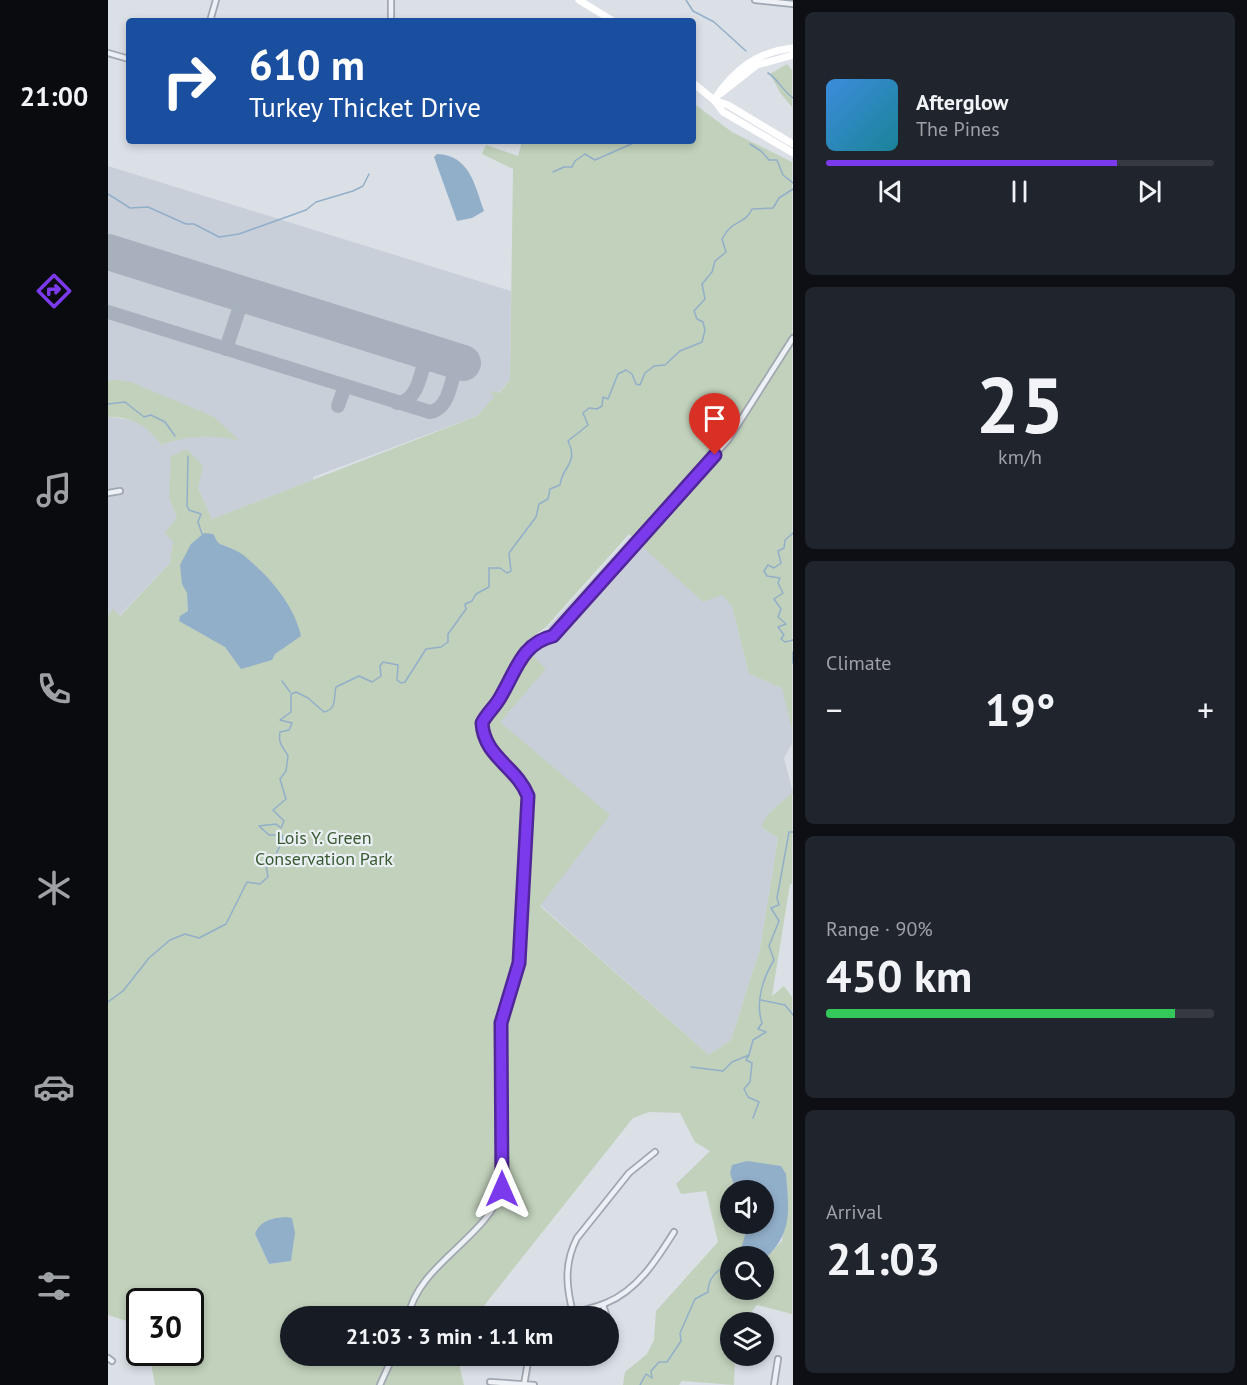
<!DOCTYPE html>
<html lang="en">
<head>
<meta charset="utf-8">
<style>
  body { margin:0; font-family:"PT Sans",sans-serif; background:#20242c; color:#f1f3f6; height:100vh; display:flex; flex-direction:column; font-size:22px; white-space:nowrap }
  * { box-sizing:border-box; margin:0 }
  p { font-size:20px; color:#9ea1a6 }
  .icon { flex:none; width:33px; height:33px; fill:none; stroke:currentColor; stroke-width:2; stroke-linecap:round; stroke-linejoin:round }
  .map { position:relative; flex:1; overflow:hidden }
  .panel { display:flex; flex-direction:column; gap:12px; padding:12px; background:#0d0f14; width:454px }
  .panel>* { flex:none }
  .guide { position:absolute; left:18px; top:18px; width:570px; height:126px; border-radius:6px; box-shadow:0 3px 9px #0003; background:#1a4fa0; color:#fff; overflow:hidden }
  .buttons { position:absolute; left:612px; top:1180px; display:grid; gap:12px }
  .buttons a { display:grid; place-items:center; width:54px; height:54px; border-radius:50%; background:#171b24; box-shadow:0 3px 9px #0003; font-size:30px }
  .speed { position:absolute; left:18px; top:1288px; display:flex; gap:12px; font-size:30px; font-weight:700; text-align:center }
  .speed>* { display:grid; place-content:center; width:78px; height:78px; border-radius:50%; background:#171b24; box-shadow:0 3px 9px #0003; line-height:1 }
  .speed .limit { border:3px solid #111; border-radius:9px; background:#fff; color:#111 }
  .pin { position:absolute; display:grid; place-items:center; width:51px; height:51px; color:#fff; margin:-62px -26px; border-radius:50% 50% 50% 0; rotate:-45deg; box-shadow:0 0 6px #0007 }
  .pin .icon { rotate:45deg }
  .me { position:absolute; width:66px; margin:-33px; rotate:0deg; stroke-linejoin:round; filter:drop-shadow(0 0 4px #0008) }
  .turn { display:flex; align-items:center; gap:21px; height:126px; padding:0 24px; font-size:27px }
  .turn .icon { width:78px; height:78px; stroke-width:2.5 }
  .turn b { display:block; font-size:42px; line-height:51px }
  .big { font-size:45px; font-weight:700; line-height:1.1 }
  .panel .widget { flex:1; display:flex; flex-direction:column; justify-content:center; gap:9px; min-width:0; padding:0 21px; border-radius:9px; background:#20242c }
  .panel .dial { align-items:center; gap:0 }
  .dial b { font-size:78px; line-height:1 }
  .song { display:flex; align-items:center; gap:18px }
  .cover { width:72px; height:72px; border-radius:9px; background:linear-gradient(135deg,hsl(210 70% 55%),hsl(190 70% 35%)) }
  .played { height:6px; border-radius:3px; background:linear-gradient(90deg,#7c3aed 75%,#363941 75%) }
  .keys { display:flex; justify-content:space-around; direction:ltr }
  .heat { display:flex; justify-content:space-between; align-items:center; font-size:33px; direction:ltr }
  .charge { height:9px; border-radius:4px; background:linear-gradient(90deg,#34c759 90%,#363941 0) }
  .trip { position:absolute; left:172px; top:1306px; width:339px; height:60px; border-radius:30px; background:#171b24; box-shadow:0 3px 9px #0003; font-weight:700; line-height:60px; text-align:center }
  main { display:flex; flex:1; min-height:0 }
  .menu { display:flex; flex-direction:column; width:108px; justify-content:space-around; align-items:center; background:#090b0e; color:#9ea1a6 }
  .menu .icon { width:42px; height:42px }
  .menu .selected { color:#7c3aed }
  .menu b { font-size:27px; color:#f1f3f6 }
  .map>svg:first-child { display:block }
  .built { fill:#c8cfd9 }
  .green { fill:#c1d1bb; fill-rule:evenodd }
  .water { fill:#92afca }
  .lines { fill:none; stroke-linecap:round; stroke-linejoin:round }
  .stream { stroke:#92afca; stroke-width:1.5 }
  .taxiway { stroke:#a7b0bc; stroke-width:14 }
  .runway { stroke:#a7b0bc; stroke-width:36 }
  .street-casing { stroke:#a0a7b1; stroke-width:8 }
  .street { stroke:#edf0f5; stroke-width:4.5 }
  .secondary { stroke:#fff; stroke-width:7 }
  .route-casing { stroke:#51269a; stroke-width:15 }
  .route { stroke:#7c3aed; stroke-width:10 }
  .labels { text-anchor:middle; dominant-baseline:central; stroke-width:4.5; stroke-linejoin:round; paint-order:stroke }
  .park-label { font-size:18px; fill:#395a30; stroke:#eaeff4 }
</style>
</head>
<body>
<main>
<nav class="menu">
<b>21:00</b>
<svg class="icon selected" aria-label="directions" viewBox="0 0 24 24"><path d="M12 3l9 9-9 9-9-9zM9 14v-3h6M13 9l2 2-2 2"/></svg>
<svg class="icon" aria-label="music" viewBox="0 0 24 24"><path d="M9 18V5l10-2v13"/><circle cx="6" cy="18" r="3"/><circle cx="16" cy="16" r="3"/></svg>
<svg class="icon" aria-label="phone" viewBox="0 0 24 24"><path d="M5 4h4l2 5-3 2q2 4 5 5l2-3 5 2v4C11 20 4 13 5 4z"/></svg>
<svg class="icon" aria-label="climate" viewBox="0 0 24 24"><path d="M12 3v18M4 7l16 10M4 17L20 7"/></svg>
<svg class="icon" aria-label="car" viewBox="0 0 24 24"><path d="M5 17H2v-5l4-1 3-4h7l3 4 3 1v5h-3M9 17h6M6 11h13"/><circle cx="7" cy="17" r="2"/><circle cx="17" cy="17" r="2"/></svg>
<svg class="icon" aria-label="filters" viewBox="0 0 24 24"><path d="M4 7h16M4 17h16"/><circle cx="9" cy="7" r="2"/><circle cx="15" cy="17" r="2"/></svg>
</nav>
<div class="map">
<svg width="685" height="1385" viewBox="0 0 685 1385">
  <rect width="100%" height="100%" fill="#dbe0e7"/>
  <g class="built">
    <polygon points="0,166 403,291 402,380 369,416 205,477 205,480 104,519 90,488 61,498 69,517 62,563 11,616 5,610 0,615 0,417 25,420 43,431 53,445 82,436 112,437 0,396"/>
    <polygon points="548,509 624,606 641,674 675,688 684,729 684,744 676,758 685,793 660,814 654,828 670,838 652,949 623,1040 601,1055 432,905 383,716 411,668 432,642 441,626"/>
  </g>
  <g class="green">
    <polygon points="679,64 684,70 684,107 673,94 662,74"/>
    <path d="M585 103 624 132 684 162V729L674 688 641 674 624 606 614 595 595 602 521 534 438 627 414 645 438 669 392 722 502 815 432 906 601 1055 623 1040 652 949 670 838 653 827 660 814 684 793V884H682L664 996 676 986 684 997V1314L649 1305 634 1323H622V1356H627L626 1385 574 1381 571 1385H515L517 1372 539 1354 546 1340 548 1311 610 1242 598 1191 573 1194 568 1184 602 1151 587 1142 572 1113 541 1112 525 1118 367 1317H183V1356H349L356 1385H47L41 1353H82V1302H32L31 1325 0 1315V615L5 609 12 616 62 563 65 542 57 533 69 517 61 498 63 456 79 449 95 466 90 488 104 519 369 416 386 397 382 391 391 393 402 380 405 169 374 154 378 145 410 156 414 141H585ZM623 1173 680 1199 674 1241 656 1260V1290H622V1257H632L637 1235 635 1224H622V1191H628ZM147 1234 186 1239 183 1261 161 1264Z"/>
    <path d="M9 380 23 382 106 417 131 440C102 435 81 435 53 445 39 425 24 417 0 417V381Z"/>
  </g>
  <g class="water">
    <path d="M329 154C362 155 367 186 376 211L364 218 349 221 326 157Z"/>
    <path d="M96 533 105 534C108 537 107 541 112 544 122 548 132 551 140 559 163 578 187 607 193 636L167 654 164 660 133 669 117 647 71 621 72 616 80 611 79 593 74 584 72 565 83 544Z"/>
    <path d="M639 1161 673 1166 678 1174C681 1211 685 1233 656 1260V1257L631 1256 637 1235 635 1224H656V1191H628L622 1173 624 1165Z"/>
    <path d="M178 1217 184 1218 187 1233 183 1261 161 1264 147 1234C152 1220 165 1218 178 1217Z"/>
  </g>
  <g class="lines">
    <g class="stream">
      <polyline points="578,0 585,11 606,22 638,51"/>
      <path d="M660 73C670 79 673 89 685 98"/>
      <polyline points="642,144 653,151 661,160 669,160 675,175 685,183"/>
      <polyline points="445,172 456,167 464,167 467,161 477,154 487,160 530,141"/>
      <polyline points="0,194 22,208 40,207 78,224 86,224 111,237 131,234 198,210 208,202 245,191 255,186 261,174"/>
      <polyline points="0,404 17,402 36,417 43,415 57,422 67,436"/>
      <polyline points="80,456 79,506 81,510 93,514 90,522 94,534"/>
      <polyline points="685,533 677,540 676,548 670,551 673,563 666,568 660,565 656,571 659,576 672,578 670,583 675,593 666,599 673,609 670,617 678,624 670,627 676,635 673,639 677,642 685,640"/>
      <polyline points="685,652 685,663"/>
      <polyline points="174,681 182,692"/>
      <polyline points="653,1000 677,1005 685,1015"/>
      <path d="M0 1002 15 991 41 958 62 940 77 934 91 938 118 924 139 882 152 884 160 877 158 865 168 854 175 840 174 835H161L151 826 168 824 173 828 176 821 165 810 178 799 172 779 178 771 180 756C175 746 170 745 172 732L181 730 184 723 172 720 183 712V694L188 692 200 698 216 712C230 709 225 696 228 687L251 676 264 682 273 676 272 666 275 662 290 665 289 680 293 683 297 682 318 649 333 647 340 642V634L358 609 357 604 364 601 368 594 381 587V568H392L399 573 403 571 401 553 428 517 431 504 440 499 442 489 452 485C454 466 471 464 460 441L480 425 475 413 481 408 489 409 494 406 495 397 500 399 510 374 518 370 524 374 528 384 532 385 537 373 546 366 557 365 572 351 594 342 597 330 595 322 589 319 586 311 597 299 594 284 604 272 607 261 618 252 614 239C624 219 637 225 644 209L665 208 671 198 685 189"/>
      <polyline points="641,1055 638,1060 644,1063 642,1082 636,1089 640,1097 651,1102 645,1118"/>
      <path d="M583 1067 615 1071 624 1062 641 1055 645 1040 658 1032 650 1029 654 1023C647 1002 655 978 666 960L661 946 671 921 663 908 671 905 669 898 681 832H685"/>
      <path d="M532 1385 538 1374 544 1378 543 1371 551 1362H559L573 1341 572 1333 587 1299 600 1292C600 1276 611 1270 622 1262"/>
    </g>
    <g class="taxiway">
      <path d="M0 312 322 412C342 409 344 377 349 361"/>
      <polyline points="118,349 136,294"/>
      <path d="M289 403C311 402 314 368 319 351"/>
      <polyline points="230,406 237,386"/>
    </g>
    <polyline class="runway" points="0,252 355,363"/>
    <defs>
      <g id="street">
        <polyline points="283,0 283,21"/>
        <polyline points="647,0 685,4"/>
        <polyline points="102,21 108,0"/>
        <polyline points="0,53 21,59"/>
        <polyline points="0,493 12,491"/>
        <polyline points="495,1305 499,1317"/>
        <path d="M465 1313C458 1286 456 1263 469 1238L521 1173 547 1152"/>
        <path d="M300 1317C310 1264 379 1238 394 1189L393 1022 411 963 420 796C410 767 376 757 374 724 379 713 388 706 393 696 408 672 414 643 445 636L620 440 685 338"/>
        <path d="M453 1317C468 1311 484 1309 498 1303 530 1290 549 1259 566 1232"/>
        <polyline points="501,1325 503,1332"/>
        <polyline points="0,1358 4,1361"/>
        <polyline points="382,1382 426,1385"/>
        <polyline points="272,1385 285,1356"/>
        <polyline points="416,1385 421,1356"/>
        <polyline points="666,1385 670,1359"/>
      </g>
    </defs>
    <use href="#street" class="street-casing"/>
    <use href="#street" class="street"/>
    <g class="secondary">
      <polyline points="471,0 505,21"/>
      <polyline points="585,83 606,100 615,112 685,153"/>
      <polyline points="612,94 649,65 685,55"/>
      <path d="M606 100C626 70 648 52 685 48"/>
      <polyline points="606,100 620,105 685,144"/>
    </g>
  </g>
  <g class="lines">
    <defs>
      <path id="route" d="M394 1189 393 1023 411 963 420 796C409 767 376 757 374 723 379 713 388 706 393 696 408 671 414 643 445 636L607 455"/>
    </defs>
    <use href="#route" class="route-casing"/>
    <use href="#route" class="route"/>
  </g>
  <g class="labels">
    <g class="park-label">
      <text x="216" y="837">Lois Y. Green<tspan x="216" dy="21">Conservation Park</tspan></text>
    </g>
  </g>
</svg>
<div class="buttons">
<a><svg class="icon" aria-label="sound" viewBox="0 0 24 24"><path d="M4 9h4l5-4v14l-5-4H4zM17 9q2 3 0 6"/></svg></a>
<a><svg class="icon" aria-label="search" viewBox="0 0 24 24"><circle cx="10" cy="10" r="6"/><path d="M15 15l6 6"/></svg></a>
<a><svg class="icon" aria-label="layers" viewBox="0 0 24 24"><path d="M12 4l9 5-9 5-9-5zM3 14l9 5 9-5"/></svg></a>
</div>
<div class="speed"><div class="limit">30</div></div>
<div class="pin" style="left:607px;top:455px;background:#d93025"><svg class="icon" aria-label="arrive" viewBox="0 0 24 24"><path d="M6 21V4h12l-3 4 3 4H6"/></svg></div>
<svg class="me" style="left:394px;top:1189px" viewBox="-20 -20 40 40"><path d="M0-17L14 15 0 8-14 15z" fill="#7c3aed" stroke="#fff" stroke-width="4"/></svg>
<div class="trip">21:03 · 3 min · 1.1 km</div>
<div class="guide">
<div class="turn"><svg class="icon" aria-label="right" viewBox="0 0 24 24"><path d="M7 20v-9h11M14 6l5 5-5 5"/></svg><div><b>610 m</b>Turkey Thicket Drive</div></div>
</div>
</div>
<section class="panel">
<div class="widget">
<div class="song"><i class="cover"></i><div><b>Afterglow</b><p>The Pines</p></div></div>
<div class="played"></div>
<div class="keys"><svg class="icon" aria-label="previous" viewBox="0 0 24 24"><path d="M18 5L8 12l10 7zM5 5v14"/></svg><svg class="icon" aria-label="pause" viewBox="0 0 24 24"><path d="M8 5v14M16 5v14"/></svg><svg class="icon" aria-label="next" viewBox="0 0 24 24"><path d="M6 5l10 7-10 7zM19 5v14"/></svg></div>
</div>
<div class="widget dial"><b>25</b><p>km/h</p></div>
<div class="widget"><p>Climate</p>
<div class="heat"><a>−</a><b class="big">19°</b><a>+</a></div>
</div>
<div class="widget"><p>Range · 90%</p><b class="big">450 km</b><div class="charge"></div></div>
<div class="widget"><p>Arrival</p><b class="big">21:03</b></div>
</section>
</main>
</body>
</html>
